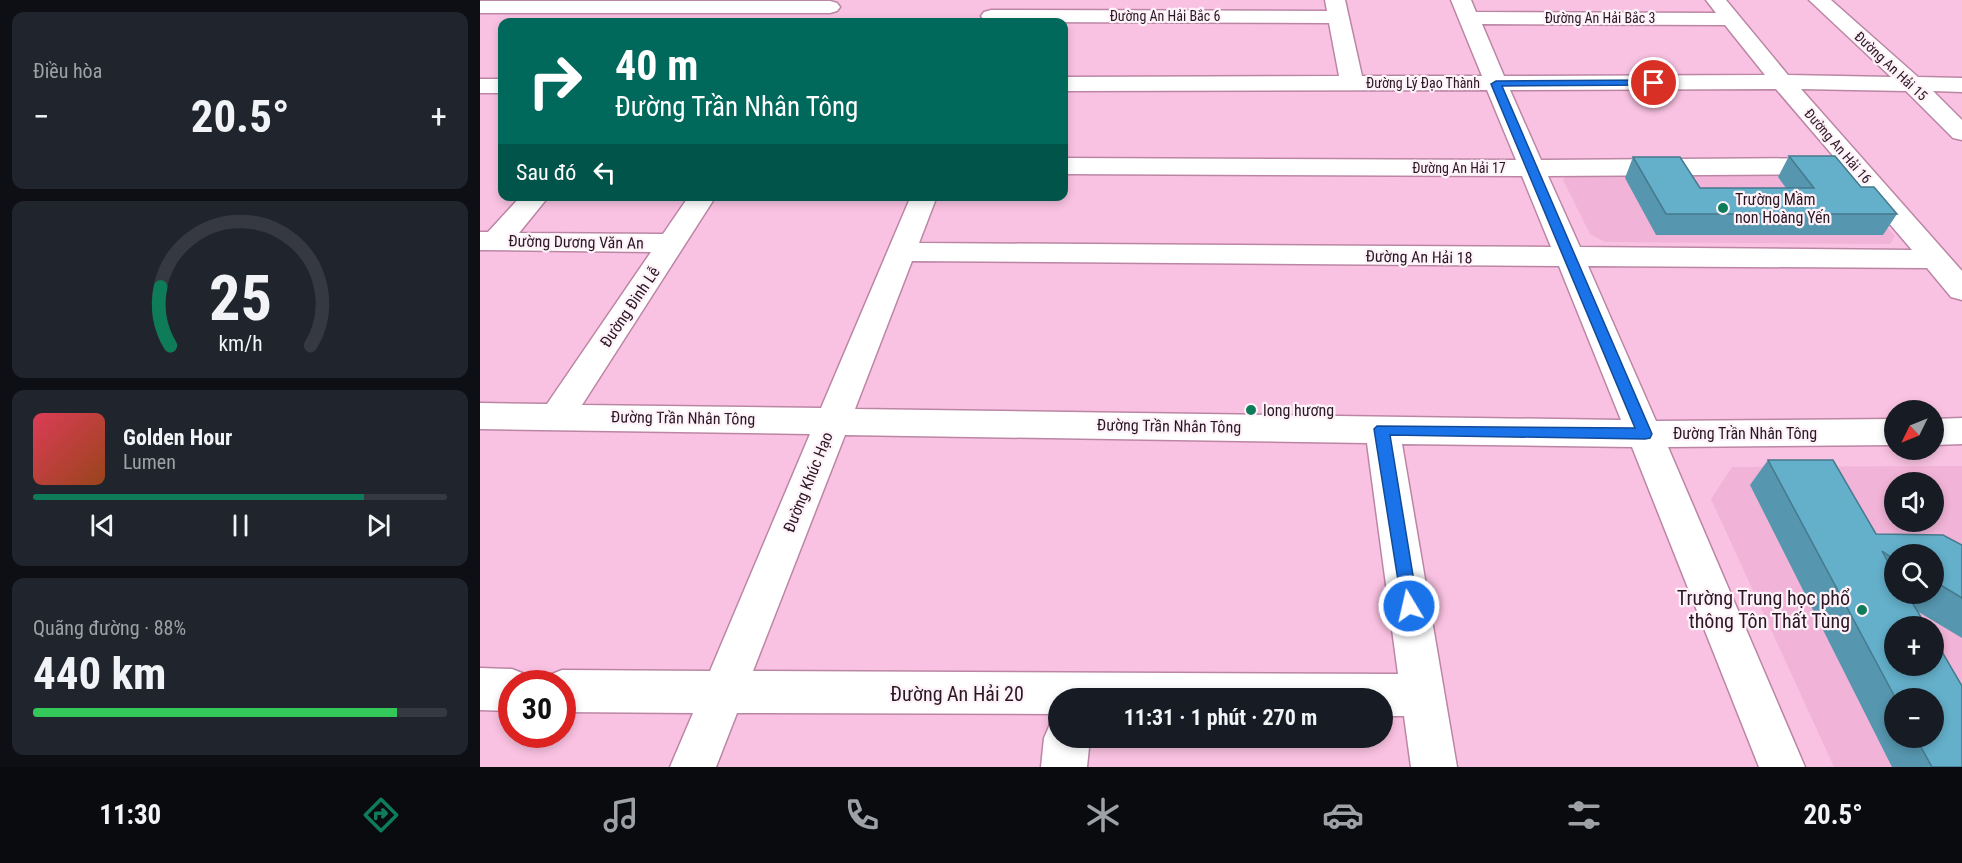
<!DOCTYPE html>
<html lang="vi">
<head>
<meta charset="utf-8">
<style>
  body { margin:0; font-family:"Roboto Condensed",sans-serif; background:#20242c; color:#f1f3f6; height:100vh; display:flex; flex-direction:column; font-size:22px; white-space:nowrap }
  * { box-sizing:border-box; margin:0 }
  p { font-size:20px; color:#9ea1a6 }
  .icon { flex:none; width:33px; height:33px; fill:none; stroke:currentColor; stroke-width:2; stroke-linecap:round; stroke-linejoin:round }
  .map { position:relative; flex:1; overflow:hidden }
  .details { display:flex; flex-direction:column; gap:12px; padding:12px; background:#0d0f14; width:480px }
  .details>* { flex:none }
  .banner { position:absolute; left:18px; top:18px; width:570px; height:183px; border-radius:12px; box-shadow:0 3px 9px #0003; background:#00695c; color:#fff; overflow:hidden }
  .needle { width:39px; rotate:227deg }
  .tools { position:absolute; left:1404px; top:400px; display:grid; gap:12px }
  .tools a { display:grid; place-items:center; width:60px; height:60px; border-radius:50%; background:#171b24; box-shadow:0 3px 9px #0003; font-size:30px }
  .speed { position:absolute; left:18px; top:670px; display:flex; gap:12px; font-size:30px; font-weight:700; text-align:center }
  .speed>* { display:grid; place-content:center; width:78px; height:78px; border-radius:50%; background:#171b24; box-shadow:0 3px 9px #0003; line-height:1 }
  .speed .limit { border:9px solid #d22; background:#fff; color:#111 }
  .pin { position:absolute; display:grid; place-items:center; width:51px; height:51px; color:#fff; margin:-26px; border:3px solid #fff; border-radius:50%; box-shadow:0 2px 6px #0007 }
  .me { position:absolute; width:66px; margin:-33px; rotate:351deg; stroke-linejoin:round; filter:drop-shadow(0 0 4px #0008) }
  .turn { display:flex; align-items:center; gap:21px; height:126px; padding:0 18px; font-size:27px }
  .turn .icon { width:78px; height:78px; stroke-width:2.5 }
  .turn b { display:block; font-size:42px; line-height:51px }
  .then { display:flex; align-items:center; height:57px; padding:0 18px; background:#0003; gap:12px; font-size:22px }
  .big { font-size:45px; font-weight:700; line-height:1.1 }
  .details .widget { flex:1; display:flex; flex-direction:column; justify-content:center; gap:9px; min-width:0; padding:0 21px; border-radius:12px; background:#20242c }
  .details .dial { align-items:center; gap:0 }
  .dial svg { height:156px; overflow:visible; fill:none; stroke:#363941; stroke-width:7; stroke-linecap:round; text-anchor:middle }
  .dial text { fill:#f1f3f6; stroke:none }
  .song { display:flex; align-items:center; gap:18px }
  .cover { width:72px; height:72px; border-radius:9px; background:linear-gradient(135deg,hsl(350 70% 55%),hsl(20 70% 35%)) }
  .played { height:6px; border-radius:3px; background:linear-gradient(90deg,#0e7c58 80%,#363941 80%) }
  .keys { display:flex; justify-content:space-around; direction:ltr }
  .heat { display:flex; justify-content:space-between; align-items:center; font-size:33px; direction:ltr }
  .charge { height:9px; border-radius:4px; background:linear-gradient(90deg,#34c759 88%,#363941 0) }
  .trip { position:absolute; left:568px; top:688px; width:345px; height:60px; border-radius:30px; background:#171b24; box-shadow:0 3px 9px #0003; font-weight:700; line-height:60px; text-align:center }
  .menu { display:flex; height:96px; justify-content:space-around; align-items:center; background:#090b0e; color:#9ea1a6 }
  .menu .icon { width:42px; height:42px }
  .menu .active { color:#0e7c58 }
  .menu b { font-size:27px; color:#f1f3f6 }
  main { display:flex; flex:1; min-height:0 }
  .map>svg:first-child { display:block }
  .built { fill:#f1b3d7; fill-rule:evenodd }
  .lines { fill:none; stroke-linecap:round; stroke-linejoin:round }
  .minor-casing { stroke:#bb86a4; stroke-width:3 }
  .minor { fill:#fff; fill-rule:evenodd }
  .wall { fill:#5696ae; fill-rule:evenodd }
  .building { fill:#64afca; stroke:#467a8d; stroke-width:1.5 }
  .route { fill:#1a73e8; stroke:#114b97; stroke-width:1.5 }
  .poi-dot { fill:#0e7c58; stroke:#fef2f9; stroke-width:2 }
  .labels { text-anchor:middle; dominant-baseline:central; stroke-width:4.5; stroke-linejoin:round; paint-order:stroke }
  .far-street-label { font-size:14px; fill:#2b1723; stroke:#fef2f9 }
  .poi-label { font-size:16px; fill:#2b1723; stroke:#fef2f9; text-anchor:start }
  .street-label { font-size:16px; fill:#2b1723; stroke:#fef2f9 }
  .near-poi-label { font-size:20px; fill:#2b1723; stroke:#fef2f9; text-anchor:end }
  .near-street-label { font-size:20px; fill:#2b1723; stroke:#fef2f9 }
</style>
</head>
<body>
<main>
<section class="details">
<div class="widget"><p>Điều hòa</p>
<div class="heat"><a>−</a><b class="big">20.5°</b><a>+</a></div>
</div>
<div class="widget dial"><svg viewBox="0 0 100 80">
<path d="M14 69A42 42 0 1 1 86 69"/>
<path d="M14 69A42 42 0 0 1 9 39" stroke="#0e7c58"/>
<text x="50" y="56" font-size="32" font-weight="700">25</text>
<text x="50" y="72" font-size="11">km/h</text>
</svg></div>
<div class="widget">
<div class="song"><i class="cover"></i><div><b>Golden Hour</b><p>Lumen</p></div></div>
<div class="played"></div>
<div class="keys"><svg class="icon" aria-label="previous" viewBox="0 0 24 24"><path d="M18 5L8 12l10 7zM5 5v14"/></svg><svg class="icon" aria-label="pause" viewBox="0 0 24 24"><path d="M8 5v14M16 5v14"/></svg><svg class="icon" aria-label="next" viewBox="0 0 24 24"><path d="M6 5l10 7-10 7zM19 5v14"/></svg></div>
</div>
<div class="widget"><p>Quãng đường · 88%</p><b class="big">440 km</b><div class="charge"></div></div>
</section>
<div class="map">
<svg width="1482" height="767" viewBox="0 0 1482 767">
  <rect width="100%" height="100%" fill="#fac2e2"/>
  <g class="built">
    <polygon points="1088,174 1346,175 1367,182 1415,236 1410,244 1125,242 1110,234 1083,180"/>
    <path d="M1482 466V767H1354L1231 499 1252 467ZM1414 483H1454V522H1414ZM1414 555H1454V594H1414ZM1414 627H1454V666H1414ZM1414 699H1454V738H1414Z"/>
  </g>
  <g class="lines">
    <defs>
      <g id="minor">
        <path d="M845 0H865L882 76H1002L971 0H991L996 12 1236 13 1226 0H1246L1308 75 1411 77 1329 0H1351L1438 77 1482 78V92L1453 91 1482 120V140L1473 138 1426 91 1321 89 1482 271V300L1471 297 1447 268 1108 266 1176 421 1414 419V445L1188 447 1325 767H1279L1152 447 922 444 977 767H931L924 716H903V699H579V714L257 713 236 767H190L213 713 82 712V684H63L67 676 82 670 230 671 330 434 0 429V403L67 404 171 252 0 250V232H8L41 196H69L39 233 183 234 209 196H236L102 405 341 408 431 196H457L439 243 1071 247 1042 176 584 174V158L1036 160 1007 90 584 91V77L859 76 849 23 511 22 504 20 501 16 504 12 511 10 847 11ZM1002 24 1245 25 1285 75 1024 76ZM1296 89 1355 158 1061 160 1030 90ZM1367 174 1432 250 1100 247 1068 176ZM432 261 1079 266 1141 420 375 409ZM365 435 887 443 918 674 273 671Z"/>
        <polygon points="0,1 350,1 357,3 360,7 357,11 350,13 0,13"/>
        <rect x="0" y="79" width="22" height="14"/>
        <polygon points="1482,418 1482,444 1454,445 1454,419"/>
        <polygon points="0,668 32,669 47,675 51,684 32,684 32,711 0,710"/>
        <polygon points="579,719 579,738 610,738 607,767 561,767 564,738 571,722"/>
      </g>
    </defs>
    <use href="#minor" class="minor-casing"/>
    <use href="#minor" class="minor"/>
  </g>
  <g class="wall">
    <polygon points="1309,156 1381,187 1417,214 1403,235 1176,235 1145,178 1153,157 1220,188 1306,188 1298,177"/>
    <path d="M1288 460 1396 534 1482 545V638L1437 611 1482 767H1412L1270 485ZM1414 555H1454V594H1414ZM1414 699H1454V738H1414Z"/>
  </g>
  <g class="building">
    <polygon points="1309,156 1355,156 1381,187 1394,187 1417,214 1186,214 1153,157 1200,157 1220,188 1334,188"/>
    <polygon points="1288,460 1353,460 1396,534 1463,535 1482,545 1482,598 1454,581 1454,555 1414,555 1414,559 1402,551 1414,573 1414,594 1427,594 1447,627 1414,627 1414,666 1454,666 1454,638 1482,686 1482,767 1452,767 1436,738 1454,738 1454,699 1416,699"/>
  </g>
  <polygon class="route" points="1174,80 1178,83 1177,85 1022,86 1172,434 1170,438 1165,439 910,435 938,606 935,612 929,614 923,612 894,429 897,426 1155,428 1011,84 1016,81"/>
  <g class="poi-dot">
    <circle cx="1243" cy="208" r="6"/>
    <circle cx="771" cy="410" r="6"/>
    <circle cx="1382" cy="610" r="6"/>
  </g>
  <g class="labels">
    <g class="far-street-label">
      <text x="685" y="16">Đường An Hải Bắc 6</text>
      <text x="1120" y="18">Đường An Hải Bắc 3</text>
      <text transform="translate(1411 66) rotate(43)">Đường An Hải 15</text>
      <text x="943" y="83">Đường Lý Đạo Thành</text>
      <text transform="translate(1358 146) rotate(49)">Đường An Hải 16</text>
      <text x="979" y="168">Đường An Hải 17</text>
    </g>
    <g class="poi-label">
      <text x="1255" y="199">Trường Mầm<tspan x="1255" dy="18">non Hoàng Yến</tspan></text>
      <text x="783" y="410">long hương</text>
    </g>
    <g class="street-label">
      <text transform="translate(96 242) rotate(1)">Đường Dương Văn An</text>
      <text transform="translate(939 257) rotate(1)">Đường An Hải 18</text>
      <text transform="translate(150 307) rotate(-56)">Đường Đinh Lễ</text>
      <text transform="translate(203 418) rotate(1)">Đường Trần Nhân Tông</text>
      <text transform="translate(689 426) rotate(1)">Đường Trần Nhân Tông</text>
      <text x="1265" y="433">Đường Trần Nhân Tông</text>
      <text transform="translate(328 482) rotate(-68)">Đường Khúc Hạo</text>
    </g>
    <g class="near-poi-label">
      <text x="1370" y="598">Trường Trung học phổ<tspan x="1370" dy="23">thông Tôn Thất Tùng</tspan></text>
    </g>
    <g class="near-street-label">
      <text x="477" y="694">Đường An Hải 20</text>
    </g>
  </g>
</svg>
<div class="tools">
<a><svg class="needle" viewBox="-14 -14 28 28"><path d="M0-13l5 13h-10z" fill="#e53935"/><path d="M0 13l5-13h-10z" fill="#9ea1a6"/></svg></a>
<a><svg class="icon" aria-label="sound" viewBox="0 0 24 24"><path d="M4 9h4l5-4v14l-5-4H4zM17 9q2 3 0 6"/></svg></a>
<a><svg class="icon" aria-label="search" viewBox="0 0 24 24"><circle cx="10" cy="10" r="6"/><path d="M15 15l6 6"/></svg></a>
<a>+</a>
<a>−</a>
</div>
<div class="speed"><div class="limit">30</div></div>
<div class="pin" style="left:1174px;top:83px;background:#d93025"><svg class="icon" aria-label="arrive" viewBox="0 0 24 24"><path d="M6 21V4h12l-3 4 3 4H6"/></svg></div>
<svg class="me" style="left:929px;top:606px" viewBox="-20 -20 40 40"><circle r="17" fill="#1a73e8" stroke="#fff" stroke-width="3"/><path d="M0-11L8 9 0 5-8 9z" fill="#fff"/></svg>
<div class="trip">11:31 · 1 phút · 270 m</div>
<div class="banner">
<div class="turn"><svg class="icon" aria-label="right" viewBox="0 0 24 24"><path d="M7 20v-9h11M14 6l5 5-5 5"/></svg><div><b>40 m</b>Đường Trần Nhân Tông</div></div>
<div class="then">Sau đó<svg class="icon" aria-label="left" viewBox="0 0 24 24"><path d="M17 20v-9H6M10 6l-5 5 5 5"/></svg></div>
</div>
</div>
</main>
<nav class="menu">
<b>11:30</b>
<svg class="icon active" aria-label="directions" viewBox="0 0 24 24"><path d="M12 3l9 9-9 9-9-9zM9 14v-3h6M13 9l2 2-2 2"/></svg>
<svg class="icon" aria-label="music" viewBox="0 0 24 24"><path d="M9 18V5l10-2v13"/><circle cx="6" cy="18" r="3"/><circle cx="16" cy="16" r="3"/></svg>
<svg class="icon" aria-label="phone" viewBox="0 0 24 24"><path d="M5 4h4l2 5-3 2q2 4 5 5l2-3 5 2v4C11 20 4 13 5 4z"/></svg>
<svg class="icon" aria-label="climate" viewBox="0 0 24 24"><path d="M12 3v18M4 7l16 10M4 17L20 7"/></svg>
<svg class="icon" aria-label="car" viewBox="0 0 24 24"><path d="M5 17H2v-5l4-1 3-4h7l3 4 3 1v5h-3M9 17h6M6 11h13"/><circle cx="7" cy="17" r="2"/><circle cx="17" cy="17" r="2"/></svg>
<svg class="icon" aria-label="filters" viewBox="0 0 24 24"><path d="M4 7h16M4 17h16"/><circle cx="9" cy="7" r="2"/><circle cx="15" cy="17" r="2"/></svg>
<b>20.5°</b>
</nav>
</body>
</html>
